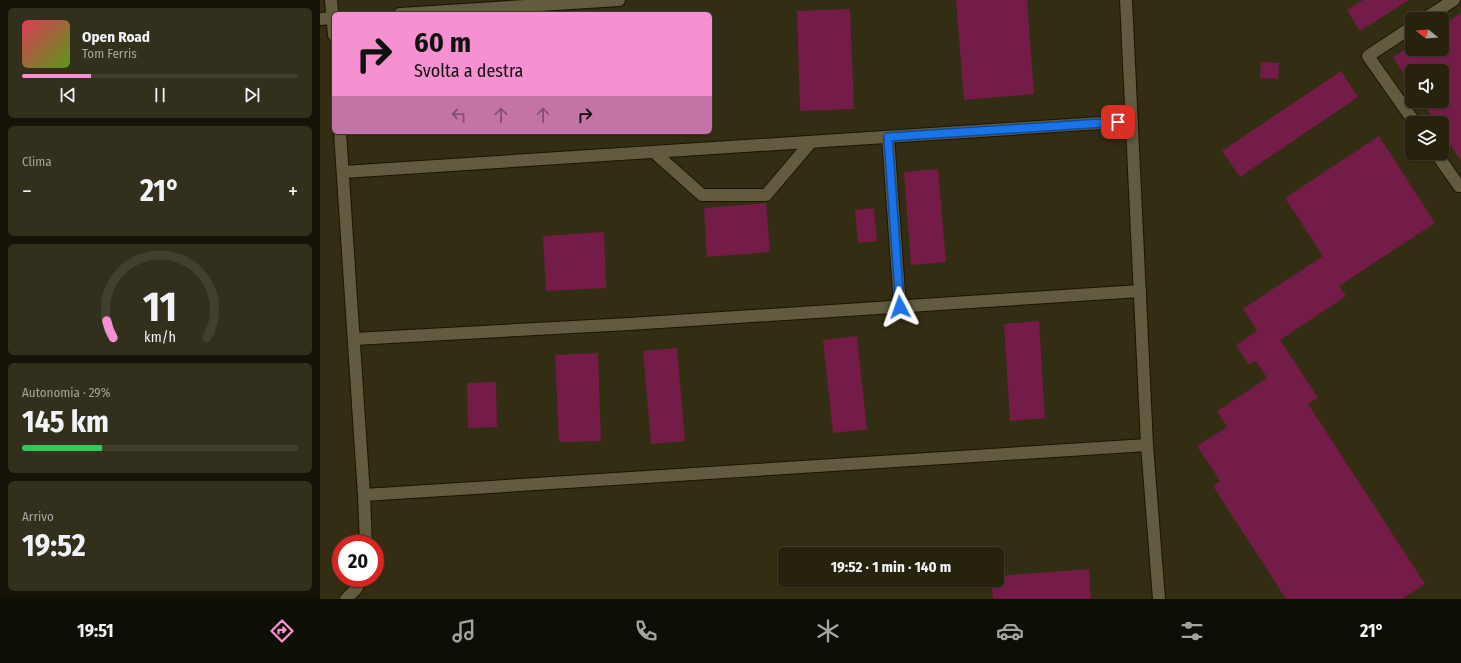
<!DOCTYPE html>
<html lang="it">
<head>
<meta charset="utf-8">
<style>
  body { margin:0; font-family:"Fira Sans Condensed",sans-serif; background:#322f1c; color:#f1f3f6; height:100vh; display:flex; flex-direction:column; font-size:15px; white-space:nowrap }
  * { box-sizing:border-box; margin:0 }
  p { font-size:13px; color:#a4a49e }
  .icon { flex:none; width:22px; height:22px; fill:none; stroke:currentColor; stroke-width:2; stroke-linecap:round; stroke-linejoin:round }
  .map { position:relative; flex:1; overflow:hidden }
  .drawer { display:flex; flex-direction:column; gap:8px; padding:8px; background:#151308; width:320px }
  .drawer>* { flex:none }
  .hud { position:absolute; left:12px; top:12px; width:380px; height:122px; border-radius:6px; box-shadow:0 1px 3px #0004,0 0 0 1px #423f2e; background:#f590d1; color:#111; overflow:hidden }
  .needle { width:26px; rotate:287deg }
  .tools { position:absolute; left:1085px; top:12px; display:grid; gap:8px }
  .tools a { display:grid; place-items:center; width:44px; height:44px; border-radius:6px; background:#26220e; box-shadow:0 1px 3px #0004,0 0 0 1px #423f2e; font-size:20px }
  .speed { position:absolute; left:12px; top:535px; display:flex; gap:8px; font-size:20px; font-weight:700; text-align:center }
  .speed>* { display:grid; place-content:center; width:52px; height:52px; border-radius:50%; background:#26220e; box-shadow:0 1px 3px #0004,0 0 0 1px #423f2e; line-height:1 }
  .speed .limit { border:6px solid #d22; background:#fff; color:#111 }
  .pin { position:absolute; display:grid; place-items:center; width:34px; height:34px; color:#fff; margin:-17px; border-radius:8px; box-shadow:0 2px 6px #0006 }
  .me { position:absolute; width:44px; margin:-22px; rotate:356deg; stroke-linejoin:round; filter:drop-shadow(0 0 3px #0008) }
  .turn { display:flex; align-items:center; gap:14px; height:84px; padding:0 16px; font-size:18px }
  .turn .icon { width:52px; height:52px; stroke-width:2.5 }
  .turn b { display:block; font-size:28px; line-height:34px }
  .lanes { display:flex; align-items:center; height:38px; padding:0 16px; background:#0003; justify-content:center; gap:20px; direction:ltr }
  .lanes .off { opacity:.35 }
  .big { font-size:30px; font-weight:700; line-height:1.1 }
  .drawer .widget { flex:1; display:flex; flex-direction:column; justify-content:center; gap:6px; min-width:0; padding:0 14px; border-radius:6px; background:#322f1c }
  .drawer .dial { align-items:center; gap:0 }
  .dial svg { height:104px; overflow:visible; fill:none; stroke:#423f2e; stroke-width:7; stroke-linecap:round; text-anchor:middle }
  .dial text { fill:#f1f3f6; stroke:none }
  .song { display:flex; align-items:center; gap:12px }
  .cover { width:48px; height:48px; border-radius:6px; background:linear-gradient(135deg,hsl(350 70% 55%),hsl(90 70% 35%)) }
  .played { height:4px; border-radius:2px; background:linear-gradient(90deg,#f590d1 25%,#423f2e 25%) }
  .keys { display:flex; justify-content:space-around; direction:ltr }
  .heat { display:flex; justify-content:space-between; align-items:center; font-size:22px; direction:ltr }
  .charge { height:6px; border-radius:3px; background:linear-gradient(90deg,#34c759 29%,#423f2e 0) }
  .trip { position:absolute; left:458px; top:547px; width:226px; height:40px; border-radius:6px; background:#26220e; box-shadow:0 1px 3px #0004,0 0 0 1px #423f2e; font-weight:700; line-height:40px; text-align:center }
  .menu { display:flex; height:64px; justify-content:space-around; align-items:center; background:#0f0e06; color:#a4a49e }
  .menu .icon { width:28px; height:28px }
  .menu .active { color:#f590d1 }
  .menu b { font-size:18px; color:#f1f3f6 }
  main { display:flex; flex:1; min-height:0 }
  .map>svg:first-child { display:block }
  .building { fill:#741c48 }
  .lines { fill:none; stroke-linecap:round; stroke-linejoin:round }
  .minor-casing { stroke:#1b1500; stroke-width:14 }
  .minor { stroke:#625b40; stroke-width:12 }
  .route-casing { stroke:#114b97; stroke-width:10 }
  .route { stroke:#1a73e8; stroke-width:7 }
</style>
</head>
<body>
<main>
<section class="drawer">
<div class="widget">
<div class="song"><i class="cover"></i><div><b>Open Road</b><p>Tom Ferris</p></div></div>
<div class="played"></div>
<div class="keys"><svg class="icon" aria-label="previous" viewBox="0 0 24 24"><path d="M18 5L8 12l10 7zM5 5v14"/></svg><svg class="icon" aria-label="pause" viewBox="0 0 24 24"><path d="M8 5v14M16 5v14"/></svg><svg class="icon" aria-label="next" viewBox="0 0 24 24"><path d="M6 5l10 7-10 7zM19 5v14"/></svg></div>
</div>
<div class="widget"><p>Clima</p>
<div class="heat"><a>−</a><b class="big">21°</b><a>+</a></div>
</div>
<div class="widget dial"><svg viewBox="0 0 100 80">
<path d="M14 69A42 42 0 1 1 86 69"/>
<path d="M14 69A42 42 0 0 1 9 56" stroke="#f590d1"/>
<text x="50" y="56" font-size="32" font-weight="700">11</text>
<text x="50" y="72" font-size="11">km/h</text>
</svg></div>
<div class="widget"><p>Autonomia · 29%</p><b class="big">145 km</b><div class="charge"></div></div>
<div class="widget"><p>Arrivo</p><b class="big">19:52</b></div>
</section>
<div class="map">
<svg width="1141" height="599" viewBox="0 0 1141 599">
  <rect width="100%" height="100%" fill="#332d13"/>
  <g class="building">
    <polygon points="636,0 707,0 714,94 644,100"/>
    <polygon points="1043,0 1089,0 1040,31 1027,10"/>
    <polygon points="530,9 534,109 480,111 477,11"/>
    <polygon points="1141,13 1141,161 1122,132 1122,123 1116,123 1102,101 1122,101 1122,71 1092,71 1092,86 1073,57 1092,45 1092,49 1122,49 1122,26"/>
    <polygon points="941,62 959,63 958,79 940,78"/>
    <polygon points="1021,71 1038,97 920,177 902,151"/>
    <polygon points="1059,136 1115,223 1019,286 1026,296 960,340 998,398 988,404 1105,584 1082,599 966,599 893,486 900,481 877,446 907,427 897,411 947,378 936,361 929,365 916,345 937,331 923,309 1003,256 965,198"/>
    <polygon points="618,169 626,262 591,265 584,172"/>
    <polygon points="446,203 450,252 387,257 384,208"/>
    <polygon points="554,208 557,241 538,243 535,210"/>
    <polygon points="284,232 286,288 226,291 223,236"/>
    <polygon points="719,321 725,418 690,421 684,324"/>
    <polygon points="537,336 547,429 513,433 503,340"/>
    <polygon points="357,348 365,441 331,444 323,351"/>
    <polygon points="278,353 281,441 239,442 235,355"/>
    <polygon points="176,382 177,427 148,428 147,383"/>
    <polygon points="769,569 771,599 673,599 671,580 677,580 677,576"/>
  </g>
  <g class="lines">
    <defs>
      <g id="minor">
        <polyline points="11,0 14,35"/>
        <polyline points="80,14 299,0"/>
        <polyline points="0,19 14,18"/>
        <polyline points="1104,19 1134,0"/>
        <polyline points="1092,27 1048,56 1095,123"/>
        <polyline points="20,132 44,495 46,544"/>
        <polyline points="568,137 580,307"/>
        <polyline points="335,153 382,195 446,195 491,142"/>
        <polyline points="1116,153 1139,186"/>
        <polyline points="23,172 812,121"/>
        <polyline points="34,339 309,324 820,291"/>
        <polyline points="827,445 839,599"/>
        <polyline points="44,495 827,445 806,0"/>
        <polyline points="26,599 36,589 41,578"/>
      </g>
    </defs>
    <use href="#minor" class="minor-casing"/>
    <use href="#minor" class="minor"/>
  </g>
  <g class="lines">
    <defs>
      <polyline id="route" points="580,307 568,137 798,122"/>
    </defs>
    <use href="#route" class="route-casing"/>
    <use href="#route" class="route"/>
  </g>
</svg>
<div class="tools">
<a><svg class="needle" viewBox="-14 -14 28 28"><path d="M0-13l5 13h-10z" fill="#e53935"/><path d="M0 13l5-13h-10z" fill="#a4a49e"/></svg></a>
<a><svg class="icon" aria-label="sound" viewBox="0 0 24 24"><path d="M4 9h4l5-4v14l-5-4H4zM17 9q2 3 0 6"/></svg></a>
<a><svg class="icon" aria-label="layers" viewBox="0 0 24 24"><path d="M12 4l9 5-9 5-9-5zM3 14l9 5 9-5"/></svg></a>
</div>
<div class="speed"><div class="limit">20</div></div>
<div class="pin" style="left:798px;top:122px;background:#d93025"><svg class="icon" aria-label="arrive" viewBox="0 0 24 24"><path d="M6 21V4h12l-3 4 3 4H6"/></svg></div>
<svg class="me" style="left:580px;top:307px" viewBox="-20 -20 40 40"><path d="M0-17L14 15 0 8-14 15z" fill="#1a73e8" stroke="#fff" stroke-width="4"/></svg>
<div class="trip">19:52 · 1 min · 140 m</div>
<div class="hud">
<div class="turn"><svg class="icon" aria-label="right" viewBox="0 0 24 24"><path d="M7 20v-9h11M14 6l5 5-5 5"/></svg><div><b>60 m</b>Svolta a destra</div></div>
<div class="lanes"><svg class="icon off" aria-label="left" viewBox="0 0 24 24"><path d="M17 20v-9H6M10 6l-5 5 5 5"/></svg><svg class="icon off" aria-label="ahead" viewBox="0 0 24 24"><path d="M12 20V5M6 11l6-6 6 6"/></svg><svg class="icon off" aria-label="ahead" viewBox="0 0 24 24"><path d="M12 20V5M6 11l6-6 6 6"/></svg><svg class="icon" aria-label="right" viewBox="0 0 24 24"><path d="M7 20v-9h11M14 6l5 5-5 5"/></svg></div>
</div>
</div>
</main>
<nav class="menu">
<b>19:51</b>
<svg class="icon active" aria-label="directions" viewBox="0 0 24 24"><path d="M12 3l9 9-9 9-9-9zM9 14v-3h6M13 9l2 2-2 2"/></svg>
<svg class="icon" aria-label="music" viewBox="0 0 24 24"><path d="M9 18V5l10-2v13"/><circle cx="6" cy="18" r="3"/><circle cx="16" cy="16" r="3"/></svg>
<svg class="icon" aria-label="phone" viewBox="0 0 24 24"><path d="M5 4h4l2 5-3 2q2 4 5 5l2-3 5 2v4C11 20 4 13 5 4z"/></svg>
<svg class="icon" aria-label="climate" viewBox="0 0 24 24"><path d="M12 3v18M4 7l16 10M4 17L20 7"/></svg>
<svg class="icon" aria-label="car" viewBox="0 0 24 24"><path d="M5 17H2v-5l4-1 3-4h7l3 4 3 1v5h-3M9 17h6M6 11h13"/><circle cx="7" cy="17" r="2"/><circle cx="17" cy="17" r="2"/></svg>
<svg class="icon" aria-label="filters" viewBox="0 0 24 24"><path d="M4 7h16M4 17h16"/><circle cx="9" cy="7" r="2"/><circle cx="15" cy="17" r="2"/></svg>
<b>21°</b>
</nav>
</body>
</html>
